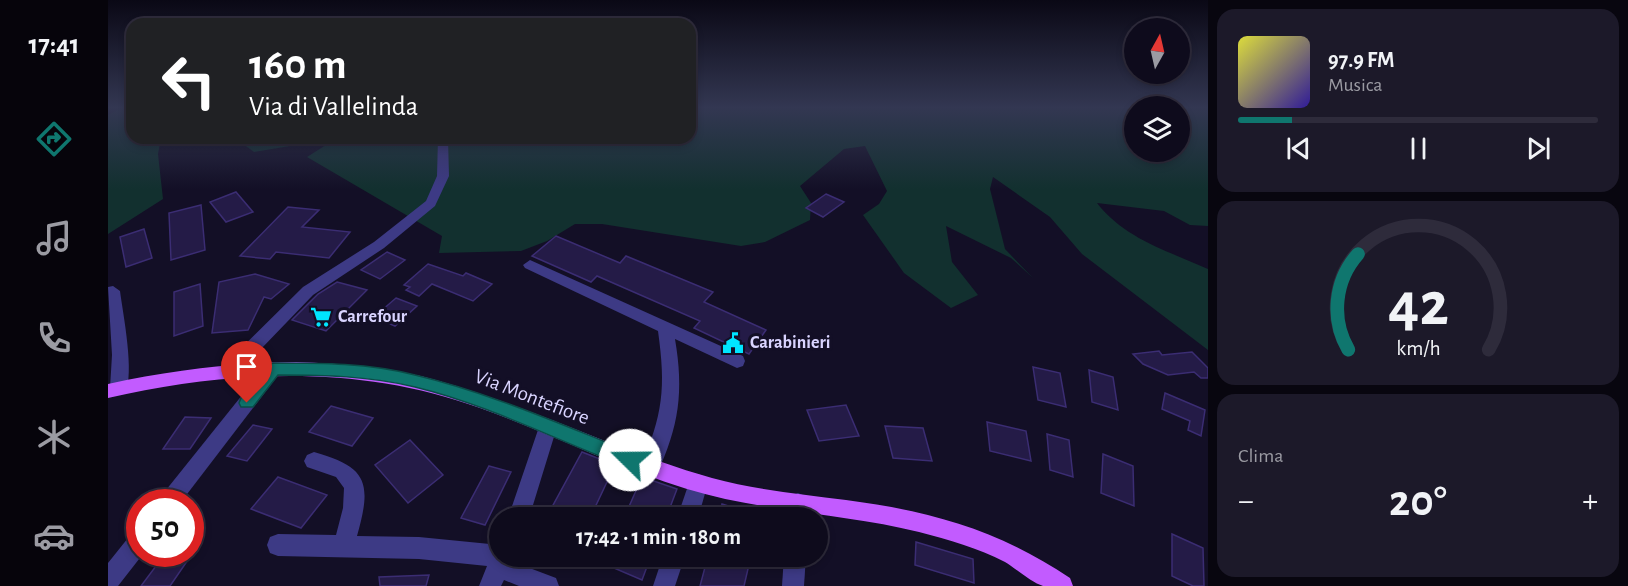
<!DOCTYPE html>
<html lang="it">
<head>
<meta charset="utf-8">
<style>
  body { margin:0; font-family:"Alegreya Sans",sans-serif; background:#1c1929; color:#f1f3f6; height:100vh; display:flex; flex-direction:column; font-size:22px; white-space:nowrap }
  * { box-sizing:border-box; margin:0 }
  p { font-size:20px; color:#9b9ba3 }
  .icon { flex:none; width:33px; height:33px; fill:none; stroke:currentColor; stroke-width:2; stroke-linecap:round; stroke-linejoin:round }
  .map { position:relative; flex:1; overflow:hidden }
  .sheet { display:flex; flex-direction:column; gap:9px; padding:9px; background:#08060f; width:420px }
  .sheet>* { flex:none }
  .hud { position:absolute; left:18px; top:18px; width:570px; height:126px; border-radius:18px; box-shadow:0 3px 9px #0003,0 0 0 2px #2e2b3b; background:#202124; color:#fff; overflow:hidden }
  .needle { width:39px; rotate:8deg }
  .fabs { position:absolute; left:1016px; top:18px; display:grid; gap:12px }
  .fabs a { display:grid; place-items:center; width:66px; height:66px; border-radius:50%; background:#0e0b1c; box-shadow:0 3px 9px #0003,0 0 0 2px #2e2b3b; font-size:30px }
  .speed { position:absolute; left:18px; top:489px; display:flex; gap:12px; font-size:30px; font-weight:700; text-align:center }
  .speed>* { display:grid; place-content:center; width:78px; height:78px; border-radius:50%; background:#0e0b1c; box-shadow:0 3px 9px #0003,0 0 0 2px #2e2b3b; line-height:1 }
  .speed .limit { border:9px solid #d22; background:#fff; color:#111 }
  .pin { position:absolute; display:grid; place-items:center; width:51px; height:51px; color:#fff; margin:-62px -26px; border-radius:50% 50% 50% 0; rotate:-45deg; box-shadow:0 0 6px #0007 }
  .pin .icon { rotate:45deg }
  .me { position:absolute; width:66px; margin:-33px; rotate:292deg; stroke-linejoin:round; filter:drop-shadow(0 0 4px #0008) }
  .turn { display:flex; align-items:center; gap:21px; height:126px; padding:0 24px; font-size:27px }
  .turn .icon { width:78px; height:78px; stroke-width:2.5 }
  .turn b { display:block; font-size:42px; line-height:51px }
  .big { font-size:45px; font-weight:700; line-height:1.1 }
  .sheet .widget { flex:1; display:flex; flex-direction:column; justify-content:center; gap:9px; min-width:0; padding:0 21px; border-radius:18px; background:#1c1929 }
  .sheet .dial { align-items:center; gap:0 }
  .dial svg { height:156px; overflow:visible; fill:none; stroke:#2e2b3b; stroke-width:7; stroke-linecap:round; text-anchor:middle }
  .dial text { fill:#f1f3f6; stroke:none }
  .song { display:flex; align-items:center; gap:18px }
  .cover { width:72px; height:72px; border-radius:9px; background:linear-gradient(135deg,hsl(60 70% 55%),hsl(250 70% 35%)) }
  .played { height:6px; border-radius:3px; background:linear-gradient(90deg,#0f766e 15%,#2e2b3b 15%) }
  .keys { display:flex; justify-content:space-around; direction:ltr }
  .heat { display:flex; justify-content:space-between; align-items:center; font-size:33px; direction:ltr }
  .trip { position:absolute; left:381px; top:507px; width:339px; height:60px; border-radius:30px; background:#0e0b1c; box-shadow:0 3px 9px #0003,0 0 0 2px #2e2b3b; font-weight:700; line-height:60px; text-align:center }
  main { display:flex; flex:1; min-height:0 }
  .dock { display:flex; flex-direction:column; width:108px; justify-content:space-around; align-items:center; background:#06040b; color:#9b9ba3 }
  .dock .icon { width:42px; height:42px }
  .dock .selected { color:#0f766e }
  .dock b { font-size:27px; color:#f1f3f6 }
  .map>svg:first-child { display:block }
  .green { fill:#12302f }
  .building { fill:#241b47; stroke:#3b2d73; stroke-width:1.5 }
  .lines { fill:none; stroke-linecap:round; stroke-linejoin:round }
  .minor { fill:#3d3a85; fill-rule:evenodd }
  .major { fill:#c25bff; fill-rule:evenodd }
  .route { fill:#0f766e; stroke:#0a4d48; stroke-width:1.5 }
  .labels { text-anchor:middle; dominant-baseline:central; stroke-width:6; stroke-linejoin:round; paint-order:stroke }
  .poi-label { font-size:18px; font-weight:bold; fill:#d9d4ff; stroke:#130f26; text-anchor:start }
  .near-street-label { font-size:21px; fill:#d9d4ff; stroke:#130f26 }
</style>
</head>
<body>
<main>
<nav class="dock">
<b>17:41</b>
<svg class="icon selected" aria-label="directions" viewBox="0 0 24 24"><path d="M12 3l9 9-9 9-9-9zM9 14v-3h6M13 9l2 2-2 2"/></svg>
<svg class="icon" aria-label="music" viewBox="0 0 24 24"><path d="M9 18V5l10-2v13"/><circle cx="6" cy="18" r="3"/><circle cx="16" cy="16" r="3"/></svg>
<svg class="icon" aria-label="phone" viewBox="0 0 24 24"><path d="M5 4h4l2 5-3 2q2 4 5 5l2-3 5 2v4C11 20 4 13 5 4z"/></svg>
<svg class="icon" aria-label="climate" viewBox="0 0 24 24"><path d="M12 3v18M4 7l16 10M4 17L20 7"/></svg>
<svg class="icon" aria-label="car" viewBox="0 0 24 24"><path d="M5 17H2v-5l4-1 3-4h7l3 4 3 1v5h-3M9 17h6M6 11h13"/><circle cx="7" cy="17" r="2"/><circle cx="17" cy="17" r="2"/></svg>
</nav>
<div class="map">
<svg width="1100" height="586" viewBox="0 0 1100 586">
  <rect width="100%" height="100%" fill="#130f26"/>
  <g class="green">
    <polygon points="15,107 24,107 24,138 53,138 50,154 55,199 0,234 0,115"/>
    <path d="M582 107H1026V152H1071V107H1100V226L1082 225 1056 211 989 203C1017 239 1060 251 1100 269V350L974 254 942 217 885 177 882 189 897 249 925 278 903 258 838 226 844 262 870 295 843 308 796 273 755 215 771 204 779 191 757 146 736 149 692 186 703 203 702 220 657 242 633 246 494 224H467L439 241 413 251 331 253 334 236 199 157 229 138H582Z"/>
    <polygon points="127,138 210,138 200,143 146,152"/>
  </g>
  <g class="building">
    <polygon points="128,192 145,212 118,222 102,202"/>
    <polygon points="718,194 736,202 715,217 698,208"/>
    <polygon points="93,205 97,250 63,260 61,213"/>
    <polygon points="180,207 211,210 194,227 242,232 221,258 168,252 162,259 132,256"/>
    <polygon points="36,229 44,258 18,267 12,237"/>
    <polygon points="448,236 512,263 518,256 605,292 596,302 658,330 641,354 586,328 592,321 489,276 483,282 424,256"/>
    <polygon points="279,252 297,260 272,279 253,270"/>
    <polygon points="320,264 355,276 358,273 384,284 365,301 324,284 311,296 298,290 302,287 296,285"/>
    <polygon points="147,274 181,284 163,299 156,297 140,330 104,333 111,282"/>
    <polygon points="229,282 259,290 218,331 184,320 210,294"/>
    <polygon points="92,284 95,326 66,336 66,292"/>
    <polygon points="288,298 309,306 287,326 266,317"/>
    <polygon points="1051,351 1054,355 1084,352 1100,368 1100,378 1093,378 1086,372 1060,375 1035,364 1025,354"/>
    <polygon points="925,367 952,373 958,407 930,400"/>
    <polygon points="981,370 1005,377 1010,410 984,402"/>
    <polygon points="1057,393 1097,410 1093,436 1080,430 1082,421 1054,409"/>
    <polygon points="738,405 751,436 711,441 699,410"/>
    <polygon points="223,406 265,418 244,446 201,432"/>
    <polygon points="77,417 103,418 82,449 55,449"/>
    <polygon points="879,422 918,431 923,461 882,451"/>
    <polygon points="145,425 164,429 139,461 119,456"/>
    <polygon points="777,426 815,428 824,461 785,458"/>
    <polygon points="939,434 961,440 965,477 942,470"/>
    <polygon points="302,440 335,475 300,503 267,465"/>
    <polygon points="474,452 507,465 482,518 438,518"/>
    <polygon points="995,454 1025,466 1026,506 993,493"/>
    <polygon points="381,466 403,472 377,525 353,518"/>
    <polygon points="170,477 219,495 193,528 143,509"/>
    <polygon points="534,477 569,489 558,518 516,518"/>
    <polygon points="614,504 649,515 649,518 611,518"/>
    <polygon points="1064,534 1095,548 1096,586 1085,586 1064,576"/>
    <polygon points="808,542 865,559 866,583 807,565"/>
    <polygon points="57,554 84,554 62,586 33,586"/>
    <polygon points="478,556 543,556 534,580"/>
    <polygon points="600,556 643,556 636,586 592,586"/>
    <polygon points="321,575 318,586 272,586 271,577"/>
  </g>
  <g class="lines">
    <g class="minor">
      <polygon points="330,138 340,138 341,176 327,206 276,248 205,295 126,377 120,379 114,377 111,372 114,367 195,287 266,242 318,201 329,176"/>
      <path d="M422 260 635 356 637 361 635 366 629 368 567 339C576 392 571 426 549 474L542 477 535 474 532 468C555 414 558 389 550 331L417 268 415 265Z"/>
      <path d="M5 286 12 291C15 314 27 374 17 393L11 395 5 393 2 388 4 355 0 287Z"/>
      <polygon points="165,362 171,364 173,369 171,374 73,502 51,502 54,495 159,364"/>
      <polygon points="440,419 447,421 449,427 421,518 400,518 431,427 433,421"/>
      <path d="M206 452C260 467 264 483 249 536L311 537 392 545V556H403V561L448 578 451 586H411L396 580 393 586H371L379 566 311 559 170 556 162 553 159 545 162 537 170 534 228 535 235 508 236 488 228 477 199 467 196 461 199 455Z"/>
      <polygon points="590,474 597,477 600,483 590,518 569,518 583,477"/>
      <polygon points="690,493 697,496 700,503 699,518 679,518 683,496"/>
      <polygon points="32,530 32,554 35,554 10,586 0,586 0,563 24,533"/>
      <polygon points="555,556 577,556 567,586 545,586"/>
      <polygon points="676,556 698,556 696,586 674,586"/>
    </g>
    <path class="major" d="M188 362C236 364 285 367 331 381 424 407 511 452 604 478 648 490 694 494 738 500 822 511 891 530 962 578L965 586C956 586 944 586 935 586 924 583 907 568 897 562 870 548 841 540 811 532 734 513 654 512 579 489 508 467 442 433 372 408 251 364 124 370 0 398V384C63 370 124 363 188 362Z"/>
  </g>
  <linearGradient id="sky" x2="0" y2="1"><stop stop-color="#0a0815"/><stop offset="0.57" stop-color="#333752"/><stop offset="1" stop-color="#333752" stop-opacity="0"/></linearGradient>
  <rect width="1100" height="189" fill="url(#sky)"/>
  <path class="route" d="M165 363C213 363 261 363 307 375 383 393 456 426 528 454L531 460 528 466 522 468C450 441 381 405 307 387 262 376 216 375 170 375L145 407H133L131 403 133 398 160 365Z"/>
  <defs>
    <symbol id="supermarket-bare" viewBox="-9 -9 18 18"><path d="M-6-5.5h2.5l.6 2H6L4.5 2H-2.5L-4.4-4H-6ZM-1.5 3.2a1.3 1.3 0 1 0 .1 0ZM3 3.2a1.3 1.3 0 1 0 .1 0Z" fill="#00e5ff" stroke="#130f26" stroke-width="2.5" paint-order="stroke"/></symbol>
    <symbol id="civic-bare" viewBox="-9 -9 18 18"><path d="M-.6-6.5H3V-4.5H.6V-3L4-1V1h2V6H-6V1h2V-1L-.6-3ZM-1.2 2.5V6h2.4V2.5Z" fill="#00e5ff" stroke="#130f26" stroke-width="2.5" paint-order="stroke"/></symbol>
  </defs>
  <g fill-rule="evenodd">
    <use href="#supermarket-bare" x="198" y="302" width="30" height="30"/>
    <use href="#civic-bare" x="610" y="328" width="30" height="30"/>
  </g>
  <g class="labels">
    <g class="poi-label">
      <text x="230" y="317">Carrefour</text>
      <text x="642" y="343">Carabinieri</text>
    </g>
    <g class="near-street-label">
      <text transform="translate(424 397) rotate(21)">Via Montefiore</text>
    </g>
  </g>
</svg>
<div class="fabs">
<a><svg class="needle" viewBox="-14 -14 28 28"><path d="M0-13l5 13h-10z" fill="#e53935"/><path d="M0 13l5-13h-10z" fill="#9b9ba3"/></svg></a>
<a><svg class="icon" aria-label="layers" viewBox="0 0 24 24"><path d="M12 4l9 5-9 5-9-5zM3 14l9 5 9-5"/></svg></a>
</div>
<div class="speed"><div class="limit">50</div></div>
<div class="pin" style="left:139px;top:403px;background:#d93025"><svg class="icon" aria-label="arrive" viewBox="0 0 24 24"><path d="M6 21V4h12l-3 4 3 4H6"/></svg></div>
<svg class="me" style="left:522px;top:460px" viewBox="-20 -20 40 40"><circle r="19" fill="#fff"/><path d="M0-13L10 11 0 6-10 11z" fill="#0f766e"/></svg>
<div class="trip">17:42 · 1 min · 180 m</div>
<div class="hud">
<div class="turn"><svg class="icon" aria-label="left" viewBox="0 0 24 24"><path d="M17 20v-9H6M10 6l-5 5 5 5"/></svg><div><b>160 m</b>Via di Vallelinda</div></div>
</div>
</div>
<section class="sheet">
<div class="widget">
<div class="song"><i class="cover"></i><div><b>97.9 FM</b><p>Musica</p></div></div>
<div class="played"></div>
<div class="keys"><svg class="icon" aria-label="previous" viewBox="0 0 24 24"><path d="M18 5L8 12l10 7zM5 5v14"/></svg><svg class="icon" aria-label="pause" viewBox="0 0 24 24"><path d="M8 5v14M16 5v14"/></svg><svg class="icon" aria-label="next" viewBox="0 0 24 24"><path d="M6 5l10 7-10 7zM19 5v14"/></svg></div>
</div>
<div class="widget dial"><svg viewBox="0 0 100 80">
<path d="M14 69A42 42 0 1 1 86 69"/>
<path d="M14 69A42 42 0 0 1 19 20" stroke="#0f766e"/>
<text x="50" y="56" font-size="32" font-weight="700">42</text>
<text x="50" y="72" font-size="11">km/h</text>
</svg></div>
<div class="widget"><p>Clima</p>
<div class="heat"><a>−</a><b class="big">20°</b><a>+</a></div>
</div>
</section>
</main>
</body>
</html>
